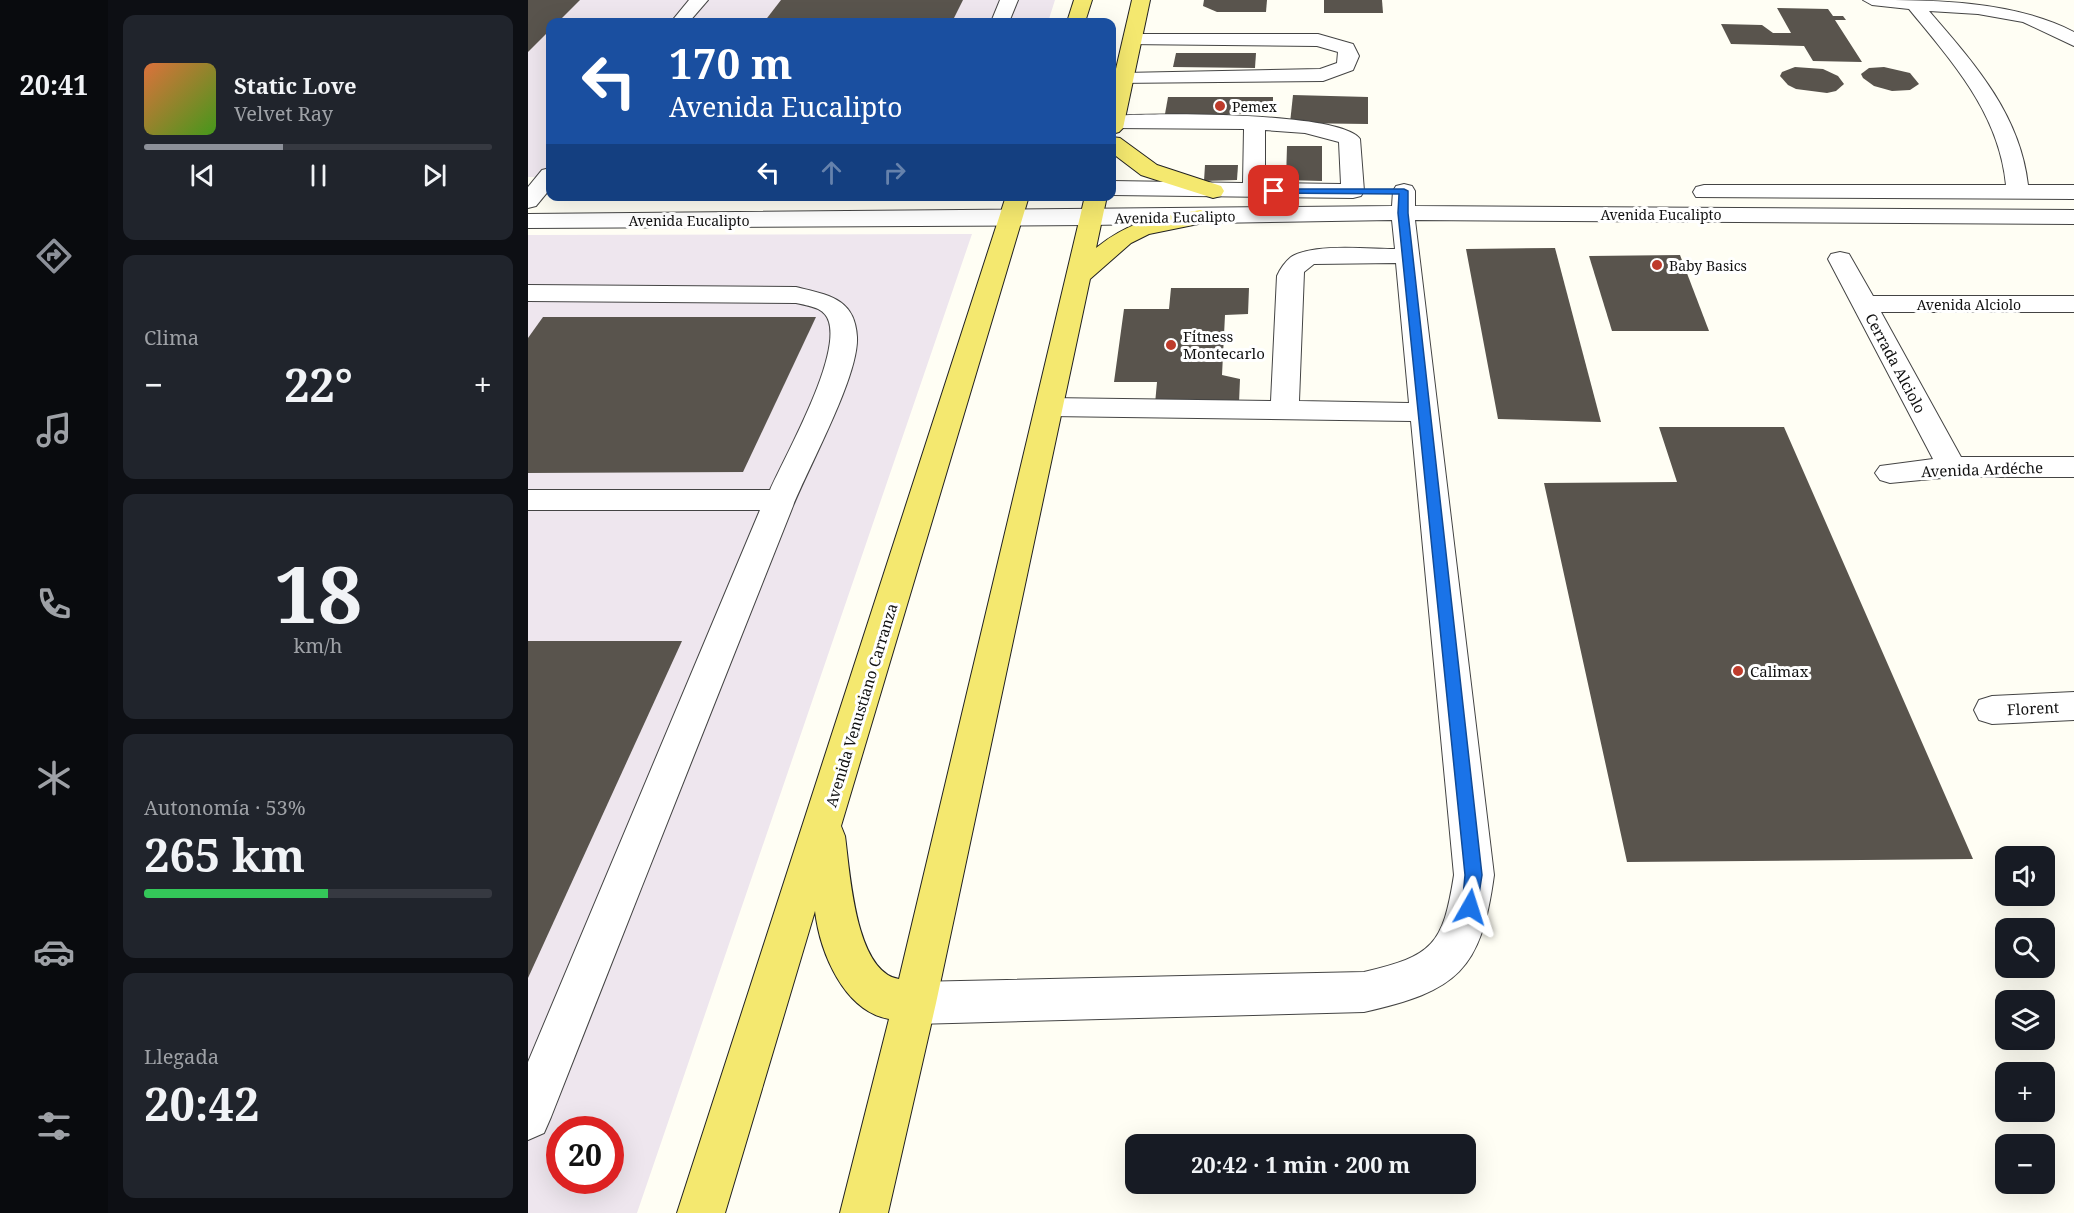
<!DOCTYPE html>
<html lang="es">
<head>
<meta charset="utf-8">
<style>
  body { margin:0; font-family:"Noto Serif",serif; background:#20242c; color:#f1f3f6; height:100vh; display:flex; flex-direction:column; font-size:22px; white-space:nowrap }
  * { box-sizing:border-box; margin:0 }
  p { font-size:20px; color:#9ea1a6 }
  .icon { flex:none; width:33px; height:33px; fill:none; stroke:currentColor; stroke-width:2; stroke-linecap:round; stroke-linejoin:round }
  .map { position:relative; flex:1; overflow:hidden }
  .sheet { display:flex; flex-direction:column; gap:15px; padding:15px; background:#0d0f14; width:420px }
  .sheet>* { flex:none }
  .hud { position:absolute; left:18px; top:18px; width:570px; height:183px; border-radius:12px; box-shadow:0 6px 24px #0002; background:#1a4fa0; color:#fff; overflow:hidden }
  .controls { position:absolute; left:1467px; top:846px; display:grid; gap:12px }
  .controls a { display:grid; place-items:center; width:60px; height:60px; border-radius:12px; background:#171b24; box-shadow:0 6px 24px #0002; font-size:30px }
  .speed { position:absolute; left:18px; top:1116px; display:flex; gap:12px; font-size:30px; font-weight:700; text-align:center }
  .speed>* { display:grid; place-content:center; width:78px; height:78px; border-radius:50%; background:#171b24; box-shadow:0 6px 24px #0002; line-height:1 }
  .speed .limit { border:9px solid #d22; background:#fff; color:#111 }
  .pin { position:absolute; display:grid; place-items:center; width:51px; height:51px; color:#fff; margin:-26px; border-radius:12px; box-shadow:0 3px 9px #0006 }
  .me { position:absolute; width:66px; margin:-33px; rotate:6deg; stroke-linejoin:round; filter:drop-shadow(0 0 4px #0008) }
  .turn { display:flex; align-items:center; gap:21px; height:126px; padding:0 24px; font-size:27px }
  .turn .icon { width:78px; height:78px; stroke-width:2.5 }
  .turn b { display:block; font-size:42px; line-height:51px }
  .lanes { display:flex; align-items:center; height:57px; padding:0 24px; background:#0003; justify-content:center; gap:30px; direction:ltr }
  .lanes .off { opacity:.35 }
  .big { font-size:45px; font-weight:700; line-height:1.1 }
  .sheet .card { flex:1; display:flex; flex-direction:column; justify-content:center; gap:9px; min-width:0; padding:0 21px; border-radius:12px; background:#20242c }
  .sheet .dial { align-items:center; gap:0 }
  .dial b { font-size:78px; line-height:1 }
  .song { display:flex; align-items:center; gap:18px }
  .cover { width:72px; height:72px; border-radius:9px; background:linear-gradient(135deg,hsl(20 70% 55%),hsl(100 70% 35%)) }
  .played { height:6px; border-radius:3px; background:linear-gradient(90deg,#8c9099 40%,#363941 40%) }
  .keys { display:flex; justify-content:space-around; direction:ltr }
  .heat { display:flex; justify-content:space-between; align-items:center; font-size:33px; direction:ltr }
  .charge { height:9px; border-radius:4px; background:linear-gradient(90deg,#34c759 53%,#363941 0) }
  .trip { position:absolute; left:597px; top:1134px; width:351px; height:60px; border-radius:12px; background:#171b24; box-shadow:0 6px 24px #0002; font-weight:700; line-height:60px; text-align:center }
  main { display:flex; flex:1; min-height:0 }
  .menu { display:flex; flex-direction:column; width:108px; justify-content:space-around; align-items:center; background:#090b0e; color:#9ea1a6 }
  .menu .icon { width:42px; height:42px }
  .menu .active { color:#8c9099 }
  .menu b { font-size:27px; color:#f1f3f6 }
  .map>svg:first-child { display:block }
  .industrial { fill:#eee6ee; fill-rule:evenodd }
  .building { fill:#59544d }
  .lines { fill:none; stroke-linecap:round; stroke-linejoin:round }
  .minor-casing { stroke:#444; stroke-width:2 }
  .major-casing { stroke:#222; stroke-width:2 }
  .minor { fill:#fff; fill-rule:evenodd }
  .major { fill:#f4e86f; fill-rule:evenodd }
  .route { fill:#1a73e8; stroke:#114b97; stroke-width:1.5 }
  .poi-dot { fill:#be3b2b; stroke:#fff; stroke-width:2 }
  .labels { text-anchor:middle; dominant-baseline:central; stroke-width:6; stroke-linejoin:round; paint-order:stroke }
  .far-poi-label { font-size:14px; fill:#111; stroke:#fff; text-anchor:start }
  .far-street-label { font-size:14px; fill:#111; stroke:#fff }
  .poi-label { font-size:15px; fill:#111; stroke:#fff; text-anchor:start }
  .street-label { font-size:15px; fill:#111; stroke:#fff }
</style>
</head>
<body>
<main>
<nav class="menu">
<b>20:41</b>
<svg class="icon active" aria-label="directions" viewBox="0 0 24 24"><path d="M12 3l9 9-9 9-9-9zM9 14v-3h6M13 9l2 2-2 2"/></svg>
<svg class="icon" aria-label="music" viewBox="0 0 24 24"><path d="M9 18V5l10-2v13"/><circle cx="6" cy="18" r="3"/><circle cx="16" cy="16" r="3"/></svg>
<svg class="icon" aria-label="phone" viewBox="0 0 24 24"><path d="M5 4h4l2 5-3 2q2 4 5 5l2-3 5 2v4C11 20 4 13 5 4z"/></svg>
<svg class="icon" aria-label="climate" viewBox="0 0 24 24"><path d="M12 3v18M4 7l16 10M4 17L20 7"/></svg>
<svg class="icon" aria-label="car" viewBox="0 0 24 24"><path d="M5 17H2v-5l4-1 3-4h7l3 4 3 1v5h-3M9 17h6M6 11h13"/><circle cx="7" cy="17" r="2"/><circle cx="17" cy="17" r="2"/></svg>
<svg class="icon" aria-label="filters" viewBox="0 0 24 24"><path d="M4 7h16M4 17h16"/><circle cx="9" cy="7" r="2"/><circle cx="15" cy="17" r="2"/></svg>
</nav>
<section class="sheet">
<div class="card">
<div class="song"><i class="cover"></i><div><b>Static Love</b><p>Velvet Ray</p></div></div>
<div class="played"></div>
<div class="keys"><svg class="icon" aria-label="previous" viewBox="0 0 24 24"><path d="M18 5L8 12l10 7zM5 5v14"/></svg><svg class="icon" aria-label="pause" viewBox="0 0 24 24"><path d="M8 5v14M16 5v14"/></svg><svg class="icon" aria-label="next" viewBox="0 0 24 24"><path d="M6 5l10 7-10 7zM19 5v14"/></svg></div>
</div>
<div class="card"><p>Clima</p>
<div class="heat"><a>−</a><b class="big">22°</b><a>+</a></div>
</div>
<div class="card dial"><b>18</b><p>km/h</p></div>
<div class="card"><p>Autonomía · 53%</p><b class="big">265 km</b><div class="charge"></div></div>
<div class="card"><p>Llegada</p><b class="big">20:42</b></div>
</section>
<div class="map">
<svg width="1546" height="1213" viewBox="0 0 1546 1213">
  <rect width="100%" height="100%" fill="#fffef4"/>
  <g class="industrial">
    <polygon points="0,0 527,0 520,22 22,22 22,177 0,177"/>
    <path d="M444 234 109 1213H0V235ZM32 1130H82V1180H32Z"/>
  </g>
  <g class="building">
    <polygon points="0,0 52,0 30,22 22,22 22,30 0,52"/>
    <polygon points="253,0 435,0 424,22 236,22"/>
    <polygon points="676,0 739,0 738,12 689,12 675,6"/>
    <polygon points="796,0 854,0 855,13 796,13"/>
    <polygon points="1249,8 1300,9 1305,16 1315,16 1318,20 1307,20 1334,62 1285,61 1276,46 1203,44 1193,24 1234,25 1245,33 1263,33"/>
    <polygon points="648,53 728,53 727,68 645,67"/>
    <polygon points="1267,67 1295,69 1310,76 1316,84 1308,91 1299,93 1268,89 1260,85 1252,76 1254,72"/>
    <polygon points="1356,67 1382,73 1391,84 1382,90 1364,91 1346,86 1335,78 1333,74 1341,68"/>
    <polygon points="765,95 840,97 840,124 762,123"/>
    <polygon points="640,97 745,97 745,114 637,114"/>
    <polygon points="759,146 794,146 794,181 758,180"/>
    <polygon points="677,165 710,165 709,180 676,181"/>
    <polygon points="1027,248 1073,422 970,419 938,249"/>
    <polygon points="1152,255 1181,331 1084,331 1061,256"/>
    <polygon points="643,288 721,288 720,314 697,315 694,375 712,379 711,403 627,404 629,382 586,382 596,309 641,309"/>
    <polygon points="15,317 288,317 215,472 0,473 0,338"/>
    <polygon points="1131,427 1256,427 1445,859 1099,862 1016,483 1149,482"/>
    <polygon points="0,641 154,641 0,978"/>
  </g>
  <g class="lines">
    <defs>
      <g id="minor">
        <polygon points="161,0 180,0 161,22 143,22"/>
        <polygon points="472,0 490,0 481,22 463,22"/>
        <path d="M1335 0C1405 0 1484 0 1546 32V46L1495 22 1450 14 1401 11C1446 63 1492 114 1500 185H1546V199L1168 197 1165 192 1168 187 1176 185H1478C1471 113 1425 63 1381 9L1344 5Z"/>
        <polygon points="604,34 790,34 825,44 831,56 825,70 795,81 588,83 585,79 588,75 595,73 792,69 809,63 810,52 789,46 597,44 595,40"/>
        <path d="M584 116C622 113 812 111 832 139L836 191 833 196 825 198 584 195V181L715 183 716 129 585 128ZM737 130 777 133 811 142 813 184 737 183Z"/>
        <polygon points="22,168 22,189 8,206 0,208 0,187 14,170"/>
        <path d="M876 184 884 186 887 191V206L1546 210V224L887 220 966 875C953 971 929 991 836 1012L387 1024 372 1018 366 1003 372 988 387 982 836 972C905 956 915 945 926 875L883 421 521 416 511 413 507 407 511 401 521 398 743 401 749 276C752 269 757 262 763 257 784 243 841 249 867 249L864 220 562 225 0 228V214L864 206 865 191 868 186ZM868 263 881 403 771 401 776 272 786 264Z"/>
        <polygon points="1312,252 1321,254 1345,296 1546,296 1546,312 1353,312 1433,457 1546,457 1546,477 1424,477 1362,483 1352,480 1347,473 1352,466 1405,459 1300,259 1303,254"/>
        <path d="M0 285 268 287C300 295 327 298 329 337 331 376 281 466 265 506 184 710 103 913 23 1117L16 1133 0 1140V1062L232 510H0V490H242C258 454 312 359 301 322 297 307 281 306 268 303L0 301Z"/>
        <polygon points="1546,692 1546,720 1464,724 1451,720 1446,710 1451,700 1464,696"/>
      </g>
      <g id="major">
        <polygon points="546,0 564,0 557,22 539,22"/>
        <polygon points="604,0 622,0 595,128 591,132 584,134 584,86"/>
        <polygon points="584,137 592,138 629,165 693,186 696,191 693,196 685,198 613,175 584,153"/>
        <path d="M478 196H501L313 826 317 836C322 872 327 972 371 979L557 196H579L568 248C604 219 629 218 672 210L680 212 684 217 680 222 621 234 603 243 562 279 408 1003 360 1213H312L361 1019C316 1011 292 953 287 911L197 1213H149Z"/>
      </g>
    </defs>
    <use href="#minor" class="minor-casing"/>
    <use href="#major" class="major-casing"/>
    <use href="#minor" class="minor"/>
    <use href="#major" class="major"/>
  </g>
  <polygon class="route" points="746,189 876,189 880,191 880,213 954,875 948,913 942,915 936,913 934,907 937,875 870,213 871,194 743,193 741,191"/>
  <g class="poi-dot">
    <circle cx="692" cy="106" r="6"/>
    <circle cx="1129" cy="265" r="6"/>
    <circle cx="643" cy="345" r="6"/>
    <circle cx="1210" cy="671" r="6"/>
  </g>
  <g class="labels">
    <g class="far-poi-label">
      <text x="704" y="106">Pemex</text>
      <text x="1141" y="265">Baby Basics</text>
    </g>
    <g class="far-street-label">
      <text x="1133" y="214">Avenida Eucalipto</text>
      <text transform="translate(647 217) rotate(-1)">Avenida Eucalipto</text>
      <text x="161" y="220">Avenida Eucalipto</text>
      <text x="1441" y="304">Avenida Alciolo</text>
    </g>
    <g class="poi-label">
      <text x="655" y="336">Fitness<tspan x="655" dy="17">Montecarlo</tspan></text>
      <text x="1222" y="671">Calimax</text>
    </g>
    <g class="street-label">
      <text transform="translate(1368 363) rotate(62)">Cerrada Alciolo</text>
      <text transform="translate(1454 469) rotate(-2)">Avenida Ardéche</text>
      <text transform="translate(333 705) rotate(-73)">Avenida Venustiano Carranza</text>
      <text transform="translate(1505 708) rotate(-3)">Florent</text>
    </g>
  </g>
</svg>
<div class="controls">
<a><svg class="icon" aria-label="sound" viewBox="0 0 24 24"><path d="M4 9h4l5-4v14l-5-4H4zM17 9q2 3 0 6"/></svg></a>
<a><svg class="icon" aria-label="search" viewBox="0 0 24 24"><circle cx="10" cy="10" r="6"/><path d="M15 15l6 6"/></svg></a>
<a><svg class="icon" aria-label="layers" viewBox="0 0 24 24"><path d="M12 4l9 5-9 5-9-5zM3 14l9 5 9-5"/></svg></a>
<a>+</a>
<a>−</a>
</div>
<div class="speed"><div class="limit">20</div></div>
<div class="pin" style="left:746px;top:191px;background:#d93025"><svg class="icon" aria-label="arrive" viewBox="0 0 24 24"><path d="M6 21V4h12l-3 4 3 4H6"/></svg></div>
<svg class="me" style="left:942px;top:907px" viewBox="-20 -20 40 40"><path d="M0-17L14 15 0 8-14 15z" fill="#1a73e8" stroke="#fff" stroke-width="4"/></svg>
<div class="trip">20:42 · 1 min · 200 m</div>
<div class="hud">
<div class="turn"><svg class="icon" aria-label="left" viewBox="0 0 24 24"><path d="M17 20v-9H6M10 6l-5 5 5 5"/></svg><div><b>170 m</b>Avenida Eucalipto</div></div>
<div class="lanes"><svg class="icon" aria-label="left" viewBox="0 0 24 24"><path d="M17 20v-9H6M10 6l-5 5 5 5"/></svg><svg class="icon off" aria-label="ahead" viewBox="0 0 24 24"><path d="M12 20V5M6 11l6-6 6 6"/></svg><svg class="icon off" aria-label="right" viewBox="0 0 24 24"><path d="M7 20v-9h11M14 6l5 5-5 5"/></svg></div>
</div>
</div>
</main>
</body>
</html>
